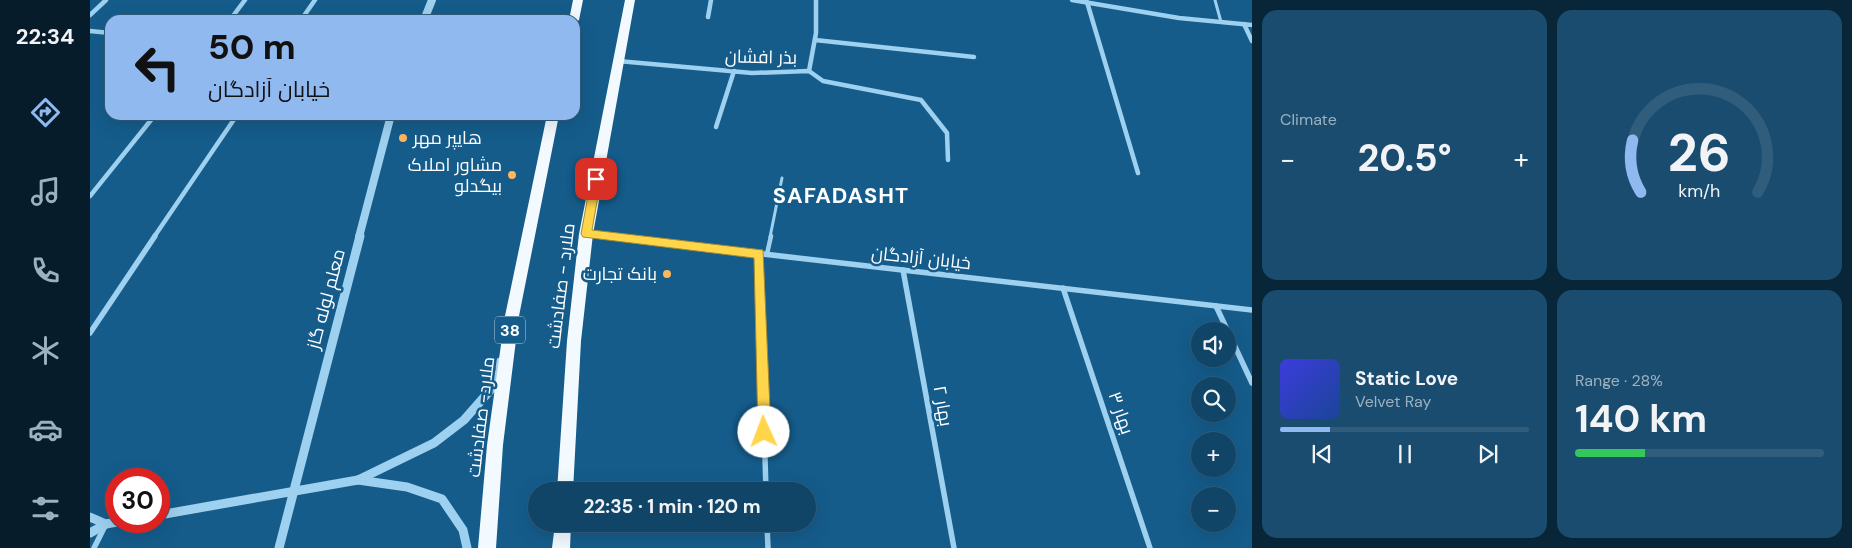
<!DOCTYPE html>
<html lang="en">
<head>
<meta charset="utf-8">
<style>
  body { margin:0; font-family:"DM Sans",Cairo,sans-serif; background:#194c6e; color:#f1f3f6; height:100vh; display:flex; flex-direction:column; font-size:19px; white-space:nowrap }
  * { box-sizing:border-box; margin:0 }
  p { font-size:16px; color:#9cb1c0 }
  .icon { flex:none; width:28px; height:28px; fill:none; stroke:currentColor; stroke-width:2; stroke-linecap:round; stroke-linejoin:round }
  .map { position:relative; flex:1; overflow:hidden }
  .sheet { display:flex; flex-direction:column; gap:10px; padding:10px; background:#092639; width:600px }
  .sheet>* { flex:none }
  .guide { position:absolute; left:15px; top:15px; width:475px; height:105px; border-radius:15px; box-shadow:0 5px 20px #0002,0 0 0 1px #305d7c; background:#90b9f0; color:#111; overflow:hidden }
  .controls { position:absolute; left:1101px; top:322px; display:grid; gap:10px }
  .controls a { display:grid; place-items:center; width:45px; height:45px; border-radius:50%; background:#104568; box-shadow:0 5px 20px #0002,0 0 0 1px #305d7c; font-size:25px }
  .speed { position:absolute; left:15px; top:468px; display:flex; gap:10px; font-size:25px; font-weight:700; text-align:center }
  .speed>* { display:grid; place-content:center; width:65px; height:65px; border-radius:50%; background:#104568; box-shadow:0 5px 20px #0002,0 0 0 1px #305d7c; line-height:1 }
  .speed .limit { border:8px solid #d22; background:#fff; color:#111 }
  .pin { position:absolute; display:grid; place-items:center; width:42px; height:42px; color:#fff; margin:-21px; border-radius:10px; box-shadow:0 2px 8px #0006 }
  .me { position:absolute; width:55px; margin:-28px; rotate:358deg; stroke-linejoin:round; filter:drop-shadow(0 0 4px #0008) }
  .turn { display:flex; align-items:center; gap:18px; height:105px; padding:0 20px; font-size:22px }
  .turn .icon { width:65px; height:65px; stroke-width:2.5 }
  .turn b { display:block; font-size:35px; line-height:42px }
  .big { font-size:38px; font-weight:700; line-height:1.1 }
  .sheet .tile { flex:1; display:flex; flex-direction:column; justify-content:center; gap:8px; min-width:0; padding:0 18px; border-radius:15px; background:#194c6e }
  .sheet .dial { align-items:center; gap:0 }
  .dial svg { height:130px; overflow:visible; fill:none; stroke:#305d7c; stroke-width:7; stroke-linecap:round; text-anchor:middle }
  .dial text { fill:#f1f3f6; stroke:none }
  .song { display:flex; align-items:center; gap:15px }
  .cover { width:60px; height:60px; border-radius:8px; background:linear-gradient(135deg,hsl(240 70% 55%),hsl(220 70% 35%)) }
  .played { height:5px; border-radius:2px; background:linear-gradient(90deg,#90b9f0 20%,#305d7c 20%) }
  .keys { display:flex; justify-content:space-around; direction:ltr }
  .heat { display:flex; justify-content:space-between; align-items:center; font-size:28px; direction:ltr }
  .charge { height:8px; border-radius:4px; background:linear-gradient(90deg,#34c759 28%,#305d7c 0) }
  .sheet .tiles { flex:1; display:grid; gap:10px; grid-template-columns:repeat(2,1fr) }
  .trip { position:absolute; left:438px; top:482px; width:288px; height:50px; border-radius:25px; background:#104568; box-shadow:0 5px 20px #0002,0 0 0 1px #305d7c; font-weight:700; line-height:50px; text-align:center }
  main { display:flex; flex:1; min-height:0 }
  .dock { display:flex; flex-direction:column; width:90px; justify-content:space-around; align-items:center; background:#061c2a; color:#9cb1c0 }
  .dock .icon { width:35px; height:35px }
  .dock .on { color:#90b9f0 }
  .dock b { font-size:22px; color:#f1f3f6 }
  .map>svg:first-child { display:block }
  .lines { fill:none; stroke-linecap:round; stroke-linejoin:round }
  .service-far1 { stroke:#9ed0ef; stroke-width:3 }
  .service { stroke:#9ed0ef; stroke-width:4.5 }
  .minor-far1 { stroke:#9ed0ef; stroke-width:4.5 }
  .minor { stroke:#9ed0ef; stroke-width:5.5 }
  .tertiary-far1 { stroke:#9ed0ef; stroke-width:8 }
  .tertiary { stroke:#9ed0ef; stroke-width:9 }
  .trunk { fill:#f2faff; fill-rule:evenodd }
  .route { fill:#ffd54a; stroke:#a68a30 }
  .poi-dot { fill:#ffb65c; stroke:#155c8b; stroke-width:2 }
  .labels { text-anchor:middle; dominant-baseline:central; stroke-width:5; stroke-linejoin:round; paint-order:stroke }
  .shield { fill:#155c8b; stroke:#b9cedc; stroke-width:1 }
  .shield-label { font-size:16px; font-weight:bold; fill:#fff }
  .street-label { font-size:18px; fill:#fff; stroke:#155c8b }
  .poi-label { font-size:18px; fill:#fff; stroke:#155c8b; text-anchor:end }
  .district-label { font-size:22px; font-weight:bold; letter-spacing:1px; fill:#fff; stroke:#155c8b }
</style>
</head>
<body>
<main>
<nav class="dock">
<b>22:34</b>
<svg class="icon on" aria-label="directions" viewBox="0 0 24 24"><path d="M12 3l9 9-9 9-9-9zM9 14v-3h6M13 9l2 2-2 2"/></svg>
<svg class="icon" aria-label="music" viewBox="0 0 24 24"><path d="M9 18V5l10-2v13"/><circle cx="6" cy="18" r="3"/><circle cx="16" cy="16" r="3"/></svg>
<svg class="icon" aria-label="phone" viewBox="0 0 24 24"><path d="M5 4h4l2 5-3 2q2 4 5 5l2-3 5 2v4C11 20 4 13 5 4z"/></svg>
<svg class="icon" aria-label="climate" viewBox="0 0 24 24"><path d="M12 3v18M4 7l16 10M4 17L20 7"/></svg>
<svg class="icon" aria-label="car" viewBox="0 0 24 24"><path d="M5 17H2v-5l4-1 3-4h7l3 4 3 1v5h-3M9 17h6M6 11h13"/><circle cx="7" cy="17" r="2"/><circle cx="17" cy="17" r="2"/></svg>
<svg class="icon" aria-label="filters" viewBox="0 0 24 24"><path d="M4 7h16M4 17h16"/><circle cx="9" cy="7" r="2"/><circle cx="15" cy="17" r="2"/></svg>
</nav>
<div class="map">
<svg width="1162" height="548" viewBox="0 0 1162 548">
  <rect width="100%" height="100%" fill="#155c8b"/>
  <g class="lines">
    <g class="service-far1">
      <polyline points="1125,0 1131,22"/>
      <polyline points="680,237 692,178"/>
    </g>
    <polyline class="service" points="677,254 681,236"/>
    <g class="minor-far1">
      <polyline points="982,0 1089,18 1162,25"/>
      <polyline points="997,2 1048,173"/>
      <polyline points="0,15 16,0"/>
      <polyline points="618,17 621,0"/>
      <polyline points="140,20 155,0"/>
      <polyline points="211,20 225,0"/>
      <polyline points="1154,24 1162,41"/>
      <polyline points="0,31 20,33"/>
      <polyline points="725,40 884,57"/>
      <polyline points="528,61 662,73 719,71 733,81 831,100 857,133 858,160"/>
      <polyline points="719,71 726,33 726,0"/>
      <polyline points="626,127 644,71"/>
      <polyline points="0,196 65,115"/>
      <polyline points="497,234 527,237"/>
      <polyline points="64,237 147,115"/>
    </g>
    <g class="minor">
      <polyline points="516,236 1162,310"/>
      <polyline points="669,254 676,491"/>
      <polyline points="813,270 864,548"/>
      <polyline points="973,288 1060,548"/>
      <polyline points="1126,306 1162,383"/>
      <polyline points="0,333 65,236"/>
      <polyline points="677,524 678,548"/>
      <polyline points="4,548 15,526"/>
    </g>
    <g class="tertiary-far1">
      <polyline points="334,20 342,0"/>
      <polyline points="269,237 301,115"/>
    </g>
    <g class="tertiary">
      <polyline points="268,480 344,443 374,420 403,387 410,362"/>
      <polyline points="69,515 268,480 317,487 352,499 373,530 377,548"/>
      <polyline points="0,517 16,524"/>
      <polyline points="0,533 16,524 32,521"/>
      <polyline points="189,548 270,236"/>
    </g>
    <g class="trunk">
      <polygon points="483,0 493,0 489,20 485,23 485,20 479,20"/>
      <polygon points="535,0 545,0 503,234 491,341 483,491 467,491 477,341 489,234"/>
      <polygon points="457,115 469,115 429,316 413,445 406,548 388,548 397,445 415,316"/>
      <polygon points="465,524 481,524 480,548 462,548"/>
    </g>
  </g>
  <polygon class="route" points="506,175 511,179 502,230 673,250 681,432 679,436 674,438 670,436 668,432 664,258 493,237 491,234 501,179"/>
  <g class="poi-dot">
    <circle cx="313" cy="138" r="5"/>
    <circle cx="422" cy="175" r="5"/>
    <circle cx="577" cy="274" r="5"/>
  </g>
  <g class="labels">
    <rect class="shield" x="405" y="316.5" width="30" height="27" rx="4"/>
    <g class="shield-label">
      <text x="420" y="330">38</text>
    </g>
    <g class="street-label">
      <text transform="translate(671 57) rotate(1)">بذر افشان</text>
      <text transform="translate(831 258) rotate(6)">خیابان آزادگان</text>
      <text transform="translate(471 286) rotate(-83)">ملارد - صفادشت</text>
      <text transform="translate(236 299) rotate(-75)">معلم لوله گاز</text>
      <text transform="translate(853 406) rotate(80)">بهار ۲</text>
      <text transform="translate(1031 413) rotate(71)">بهار ۳</text>
      <text transform="translate(391 417) rotate(-83)">ملارد- صفادشت</text>
    </g>
    <g class="poi-label">
      <text x="323" y="138" text-anchor="start">هایپر مهر</text>
      <text x="412" y="165">مشاور املاک<tspan x="412" dy="21">بیگدلو</tspan></text>
      <text x="567" y="274">بانک تجارت</text>
    </g>
    <g class="district-label">
      <text x="751" y="195">SAFADASHT</text>
    </g>
  </g>
</svg>
<div class="controls">
<a><svg class="icon" aria-label="sound" viewBox="0 0 24 24"><path d="M4 9h4l5-4v14l-5-4H4zM17 9q2 3 0 6"/></svg></a>
<a><svg class="icon" aria-label="search" viewBox="0 0 24 24"><circle cx="10" cy="10" r="6"/><path d="M15 15l6 6"/></svg></a>
<a>+</a>
<a>−</a>
</div>
<div class="speed"><div class="limit">30</div></div>
<div class="pin" style="left:506px;top:179px;background:#d93025"><svg class="icon" aria-label="arrive" viewBox="0 0 24 24"><path d="M6 21V4h12l-3 4 3 4H6"/></svg></div>
<svg class="me" style="left:674px;top:432px" viewBox="-20 -20 40 40"><circle r="19" fill="#fff"/><path d="M0-13L10 11 0 6-10 11z" fill="#ffd54a"/></svg>
<div class="trip">22:35 · 1 min · 120 m</div>
<div class="guide">
<div class="turn"><svg class="icon" aria-label="left" viewBox="0 0 24 24"><path d="M17 20v-9H6M10 6l-5 5 5 5"/></svg><div><b>50 m</b>خیابان آزادگان</div></div>
</div>
</div>
<section class="sheet">
<div class="tiles">
<div class="tile"><p>Climate</p>
<div class="heat"><a>−</a><b class="big">20.5°</b><a>+</a></div>
</div>
<div class="tile dial"><svg viewBox="0 0 100 80">
<path d="M14 69A42 42 0 1 1 86 69"/>
<path d="M14 69A42 42 0 0 1 9 37" stroke="#90b9f0"/>
<text x="50" y="56" font-size="32" font-weight="700">26</text>
<text x="50" y="72" font-size="11">km/h</text>
</svg></div>
<div class="tile">
<div class="song"><i class="cover"></i><div><b>Static Love</b><p>Velvet Ray</p></div></div>
<div class="played"></div>
<div class="keys"><svg class="icon" aria-label="previous" viewBox="0 0 24 24"><path d="M18 5L8 12l10 7zM5 5v14"/></svg><svg class="icon" aria-label="pause" viewBox="0 0 24 24"><path d="M8 5v14M16 5v14"/></svg><svg class="icon" aria-label="next" viewBox="0 0 24 24"><path d="M6 5l10 7-10 7zM19 5v14"/></svg></div>
</div>
<div class="tile"><p>Range · 28%</p><b class="big">140 km</b><div class="charge"></div></div>
</div>
</section>
</main>
</body>
</html>
